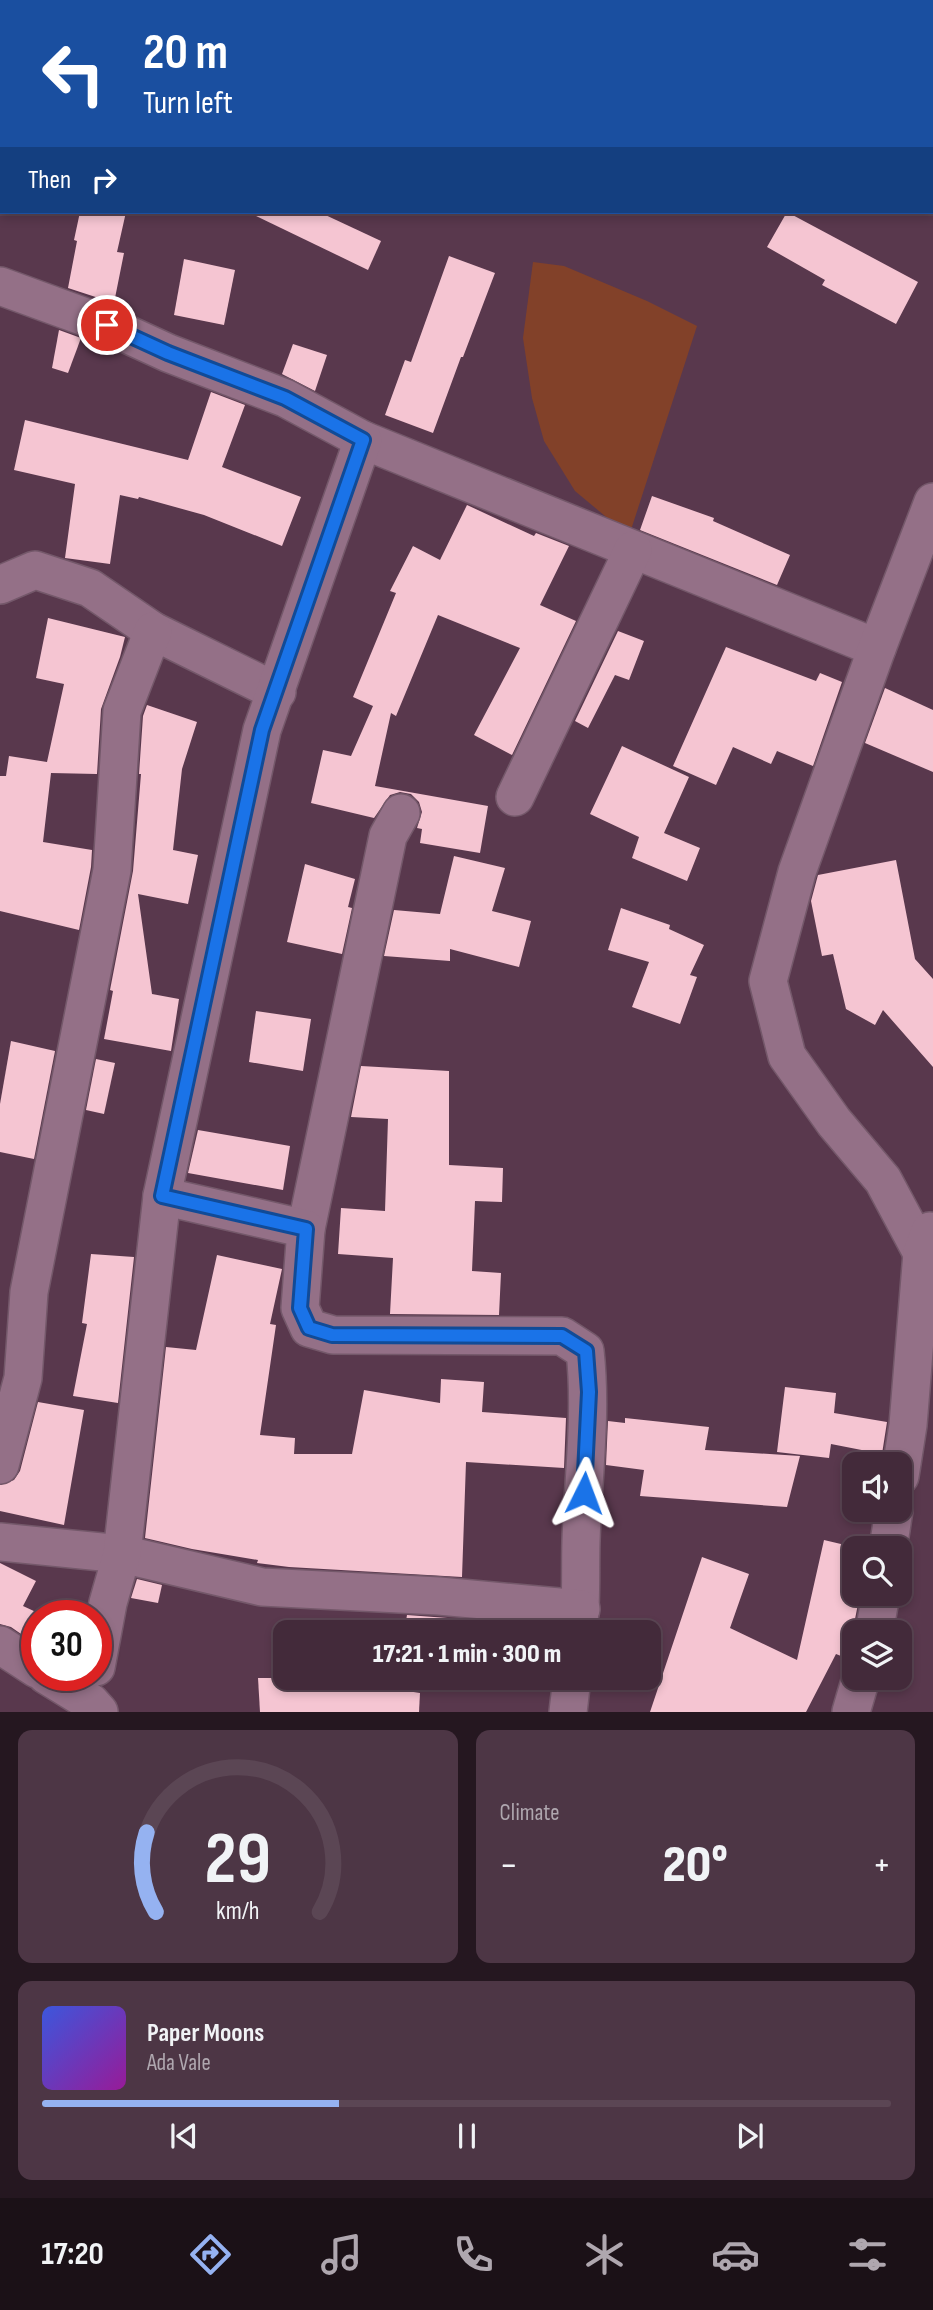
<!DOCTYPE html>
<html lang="en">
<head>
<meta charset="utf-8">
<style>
  body { margin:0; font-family:"Sofia Sans Condensed",sans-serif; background:#4d3645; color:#f1f3f6; height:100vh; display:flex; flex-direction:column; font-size:26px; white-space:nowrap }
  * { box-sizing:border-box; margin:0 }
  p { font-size:23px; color:#afa7af }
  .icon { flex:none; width:38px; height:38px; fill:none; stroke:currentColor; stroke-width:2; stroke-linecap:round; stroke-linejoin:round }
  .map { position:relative; height:1712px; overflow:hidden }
  .details { display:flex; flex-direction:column; gap:18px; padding:18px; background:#251720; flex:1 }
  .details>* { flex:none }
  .banner { position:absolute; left:0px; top:0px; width:934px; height:214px; box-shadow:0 4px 10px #0003,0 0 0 2px #5b4654; background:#1a4fa0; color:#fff; overflow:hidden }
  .controls { position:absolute; left:842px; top:1452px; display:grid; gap:14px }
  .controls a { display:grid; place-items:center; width:70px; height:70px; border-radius:14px; background:#432a3a; box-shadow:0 4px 10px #0003,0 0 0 2px #5b4654; font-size:35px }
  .speed { position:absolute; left:21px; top:1600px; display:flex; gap:14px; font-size:35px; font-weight:700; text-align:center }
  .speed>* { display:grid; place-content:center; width:91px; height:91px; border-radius:50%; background:#432a3a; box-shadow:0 4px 10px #0003,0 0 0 2px #5b4654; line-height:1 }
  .speed .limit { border:10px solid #d22; background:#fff; color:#111 }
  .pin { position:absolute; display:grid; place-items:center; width:60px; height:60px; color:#fff; margin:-30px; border:4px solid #fff; border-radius:50%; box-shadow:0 2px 7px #0007 }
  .me { position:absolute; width:77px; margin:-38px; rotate:3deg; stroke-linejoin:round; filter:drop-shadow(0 0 5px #0008) }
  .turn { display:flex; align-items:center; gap:24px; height:147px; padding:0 28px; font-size:32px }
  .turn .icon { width:91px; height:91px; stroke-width:2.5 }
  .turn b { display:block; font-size:49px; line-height:60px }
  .then { display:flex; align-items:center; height:66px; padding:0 28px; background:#0003; gap:14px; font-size:26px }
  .big { font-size:52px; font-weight:800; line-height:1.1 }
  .details .card { flex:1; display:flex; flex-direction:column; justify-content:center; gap:10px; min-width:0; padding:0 24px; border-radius:14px; background:#4d3645 }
  .details .dial { align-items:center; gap:0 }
  .dial svg { height:182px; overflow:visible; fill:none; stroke:#5b4654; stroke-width:7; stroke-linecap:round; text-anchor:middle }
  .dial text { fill:#f1f3f6; stroke:none }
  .song { display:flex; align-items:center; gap:21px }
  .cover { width:84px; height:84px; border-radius:10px; background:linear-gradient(135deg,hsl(230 70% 55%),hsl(300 70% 35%)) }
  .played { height:7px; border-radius:4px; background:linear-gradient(90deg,#95b2f1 35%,#5b4654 35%) }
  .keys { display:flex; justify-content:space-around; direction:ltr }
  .heat { display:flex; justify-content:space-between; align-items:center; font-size:38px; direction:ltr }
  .details .tiles { flex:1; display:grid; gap:18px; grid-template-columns:1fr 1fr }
  .card:last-child { grid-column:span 2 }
  .trip { position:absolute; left:273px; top:1620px; width:388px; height:70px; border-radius:14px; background:#432a3a; box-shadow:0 4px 10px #0003,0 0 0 2px #5b4654; font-weight:800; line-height:70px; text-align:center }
  .dock { display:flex; height:112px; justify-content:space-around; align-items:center; background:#1b1117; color:#afa7af }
  .dock .icon { width:49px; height:49px }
  .dock .current { color:#95b2f1 }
  .dock b { font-size:32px; color:#f1f3f6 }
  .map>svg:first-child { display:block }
  .green { fill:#824129 }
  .building { fill:#f5c5d2 }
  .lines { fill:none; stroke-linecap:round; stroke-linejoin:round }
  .street-casing { stroke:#74586a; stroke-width:40 }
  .street { stroke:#947087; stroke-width:37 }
  .route-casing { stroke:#114b97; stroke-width:18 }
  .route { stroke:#1a73e8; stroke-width:12 }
</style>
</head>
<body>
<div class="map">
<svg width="933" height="1712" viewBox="0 0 933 1712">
  <rect width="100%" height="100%" fill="#59384d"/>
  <polygon class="green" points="533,262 564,266 647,301 697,326 629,536 575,491 544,441 532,398 523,338"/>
  <g class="building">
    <polygon points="80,212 126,212 117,252 124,253 114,303 68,288 77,241 74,240"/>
    <polygon points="248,212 319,212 381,241 368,270"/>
    <polygon points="787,212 918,282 896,324 822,285 825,280 767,247"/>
    <polygon points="449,256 495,273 463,357 461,357 433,433 385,415 405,360 411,362"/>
    <polygon points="184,259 235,270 224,325 174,315"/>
    <polygon points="59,330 81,338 68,373 52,368"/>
    <polygon points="293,344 327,355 315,391 282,374"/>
    <polygon points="211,392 245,405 222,467 301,497 282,546 204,515 139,497 138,499 120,495 110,564 65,558 75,484 14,470 25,420 188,460"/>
    <polygon points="652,496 714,518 713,521 790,555 777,585 640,530"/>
    <polygon points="467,505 534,536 536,533 569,546 540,605 576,621 512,755 474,735 520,648 438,615 396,716 391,713 375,786 488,806 480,853 420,843 422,829 417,828 422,812 419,802 411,794 400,792 390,795 374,818 311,803 323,750 351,756 373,706 353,697 396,593 390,591 413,546 440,560"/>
    <polygon points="48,618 125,637 120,657 101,709 97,774 51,773 43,842 92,850 91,867 79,930 0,911 0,776 6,776 9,756 47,762 64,684 36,678"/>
    <polygon points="618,631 644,641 629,680 615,675 588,728 575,721"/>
    <polygon points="726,647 816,681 820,673 842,682 813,766 777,751 771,764 733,747 716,785 673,766"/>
    <polygon points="885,688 933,710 933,772 865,743"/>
    <polygon points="147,705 197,722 182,769 173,850 198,855 188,904 138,894 152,994 179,999 171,1051 104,1039 113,991 110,990 133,871 141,774 139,774 143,716"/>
    <polygon points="622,746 689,777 664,833 700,848 687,881 632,858 639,837 590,814"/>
    <polygon points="454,856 505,868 492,911 531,921 519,967 450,949 450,961 384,956 394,910 440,914"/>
    <polygon points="896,860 915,959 933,979 933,1067 883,1010 875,1025 846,1009 833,954 822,956 811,901 818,875"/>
    <polygon points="305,864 355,879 348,907 352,908 342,954 287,942"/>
    <polygon points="621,908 670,925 669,929 704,945 690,975 697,977 680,1024 632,1007 649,962 608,950"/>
    <polygon points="256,1011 311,1019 303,1071 249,1062"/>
    <polygon points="11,1041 55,1051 34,1159 0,1152 0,1104"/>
    <polygon points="96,1059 115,1063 104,1114 86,1110"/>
    <polygon points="361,1066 449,1071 449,1165 503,1168 502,1202 475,1201 472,1271 501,1273 499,1315 390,1314 393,1258 338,1254 341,1208 385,1211 388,1119 351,1117"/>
    <polygon points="198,1130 290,1146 283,1190 188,1173"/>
    <polygon points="91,1254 134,1257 118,1403 73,1396 87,1324 82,1323"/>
    <polygon points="217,1255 282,1269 270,1324 276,1325 260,1435 295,1438 294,1454 352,1454 364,1390 440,1403 441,1379 484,1382 482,1412 566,1418 564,1468 466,1462 462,1577 289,1567 257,1563 258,1560 192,1549 145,1538 166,1347 196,1350"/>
    <polygon points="785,1387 836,1393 834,1413 887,1422 882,1454 831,1444 829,1458 777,1452"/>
    <polygon points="38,1402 84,1410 64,1525 0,1511 0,1485 14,1480 20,1471"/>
    <polygon points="625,1418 709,1427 705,1450 800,1456 787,1507 640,1496 644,1470 606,1465 608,1421 625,1423"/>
    <polygon points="824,1540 862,1549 854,1549 854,1594 860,1594 853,1629 854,1655 851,1660 836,1654 806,1712 650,1712 702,1557 749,1574 730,1628 797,1660"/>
    <polygon points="0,1563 36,1581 23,1606 36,1612 24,1636 11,1627 0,1624"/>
    <polygon points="137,1579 162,1585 158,1603 131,1598"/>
    <polygon points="407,1615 461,1619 460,1633 404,1633"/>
    <polygon points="258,1678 323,1678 420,1693 419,1712 260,1712"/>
  </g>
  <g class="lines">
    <defs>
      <g id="street">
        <polyline points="583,0 587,2"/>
        <polyline points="0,286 107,325 168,353 285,398 363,440 877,648"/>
        <polyline points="0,585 35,570 90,588 153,631 277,692"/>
        <polyline points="515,797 633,550"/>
        <path d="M401 813 388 836 306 1229 300 1308 309 1328 333 1335 562 1336 585 1351C592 1414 583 1477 581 1541 580 1572 582 1602 578 1633"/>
        <polyline points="162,1196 306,1229"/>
        <polyline points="922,1253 883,1180 834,1122 787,1056 768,981 797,872 877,648 933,502"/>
        <polyline points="0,1465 23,1378 29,1292 112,870 122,711 153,631"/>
        <polyline points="900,1476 908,1425 922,1253 930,1231"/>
        <polyline points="0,1542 122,1554 262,1587 439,1596 581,1609"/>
        <polyline points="888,1549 894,1510"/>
        <polyline points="874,1633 881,1594"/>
        <polyline points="0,1645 37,1669"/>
        <polyline points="96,1667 108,1603 122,1554 162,1196 262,730 363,440"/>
        <polyline points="46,1675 90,1702 99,1712"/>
        <polyline points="568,1712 572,1678"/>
        <polyline points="851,1712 861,1678"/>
      </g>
    </defs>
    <use href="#street" class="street-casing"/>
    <use href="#street" class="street"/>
  </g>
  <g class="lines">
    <defs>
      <polyline id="route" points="107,325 168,353 285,398 363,440 262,730 162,1196 306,1229 300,1308 309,1328 332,1335 562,1336 586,1351 589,1392 584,1493"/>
    </defs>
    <use href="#route" class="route-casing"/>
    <use href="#route" class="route"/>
  </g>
</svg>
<div class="controls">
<a><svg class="icon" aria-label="sound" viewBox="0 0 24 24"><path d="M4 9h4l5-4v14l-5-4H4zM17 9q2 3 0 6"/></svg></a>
<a><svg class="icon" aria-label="search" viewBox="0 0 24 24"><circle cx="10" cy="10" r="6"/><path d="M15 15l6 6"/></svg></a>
<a><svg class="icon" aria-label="layers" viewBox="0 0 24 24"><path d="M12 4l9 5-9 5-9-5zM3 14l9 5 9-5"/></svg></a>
</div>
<div class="speed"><div class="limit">30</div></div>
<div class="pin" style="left:107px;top:325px;background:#d93025"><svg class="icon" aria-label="arrive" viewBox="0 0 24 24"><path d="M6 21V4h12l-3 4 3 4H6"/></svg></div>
<svg class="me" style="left:584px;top:1493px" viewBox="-20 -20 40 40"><path d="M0-17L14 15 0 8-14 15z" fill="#1a73e8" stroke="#fff" stroke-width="4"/></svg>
<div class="trip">17:21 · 1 min · 300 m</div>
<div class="banner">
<div class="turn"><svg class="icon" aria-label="left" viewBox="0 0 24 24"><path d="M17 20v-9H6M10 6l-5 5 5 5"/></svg><div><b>20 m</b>Turn left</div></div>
<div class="then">Then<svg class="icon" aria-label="right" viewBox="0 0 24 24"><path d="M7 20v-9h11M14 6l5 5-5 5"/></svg></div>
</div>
</div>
<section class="details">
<div class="tiles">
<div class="card dial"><svg viewBox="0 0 100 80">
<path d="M14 69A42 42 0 1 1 86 69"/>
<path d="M14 69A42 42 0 0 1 10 34" stroke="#95b2f1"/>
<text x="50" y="56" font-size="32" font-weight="700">29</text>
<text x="50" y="72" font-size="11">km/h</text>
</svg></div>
<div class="card"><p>Climate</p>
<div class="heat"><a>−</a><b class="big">20°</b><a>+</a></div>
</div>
<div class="card">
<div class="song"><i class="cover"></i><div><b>Paper Moons</b><p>Ada Vale</p></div></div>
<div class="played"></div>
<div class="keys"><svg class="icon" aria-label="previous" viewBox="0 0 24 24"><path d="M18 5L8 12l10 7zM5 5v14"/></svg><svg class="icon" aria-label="pause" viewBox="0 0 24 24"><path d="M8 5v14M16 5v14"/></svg><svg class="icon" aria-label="next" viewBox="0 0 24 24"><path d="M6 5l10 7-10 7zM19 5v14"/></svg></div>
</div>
</div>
</section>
<nav class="dock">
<b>17:20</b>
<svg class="icon current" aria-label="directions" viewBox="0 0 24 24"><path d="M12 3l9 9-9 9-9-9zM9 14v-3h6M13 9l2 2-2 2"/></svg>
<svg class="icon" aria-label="music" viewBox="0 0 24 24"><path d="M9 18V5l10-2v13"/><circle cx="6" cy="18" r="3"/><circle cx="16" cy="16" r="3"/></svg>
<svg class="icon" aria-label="phone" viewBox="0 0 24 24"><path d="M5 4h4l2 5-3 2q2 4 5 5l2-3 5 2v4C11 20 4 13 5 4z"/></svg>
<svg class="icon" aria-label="climate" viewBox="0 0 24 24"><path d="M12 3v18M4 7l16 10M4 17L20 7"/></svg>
<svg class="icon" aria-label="car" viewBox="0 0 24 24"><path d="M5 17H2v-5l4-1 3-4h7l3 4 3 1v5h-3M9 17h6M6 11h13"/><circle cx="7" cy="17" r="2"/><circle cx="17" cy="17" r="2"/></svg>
<svg class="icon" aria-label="filters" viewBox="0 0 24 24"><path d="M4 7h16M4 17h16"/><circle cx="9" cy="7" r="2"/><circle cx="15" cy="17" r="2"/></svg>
</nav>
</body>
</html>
